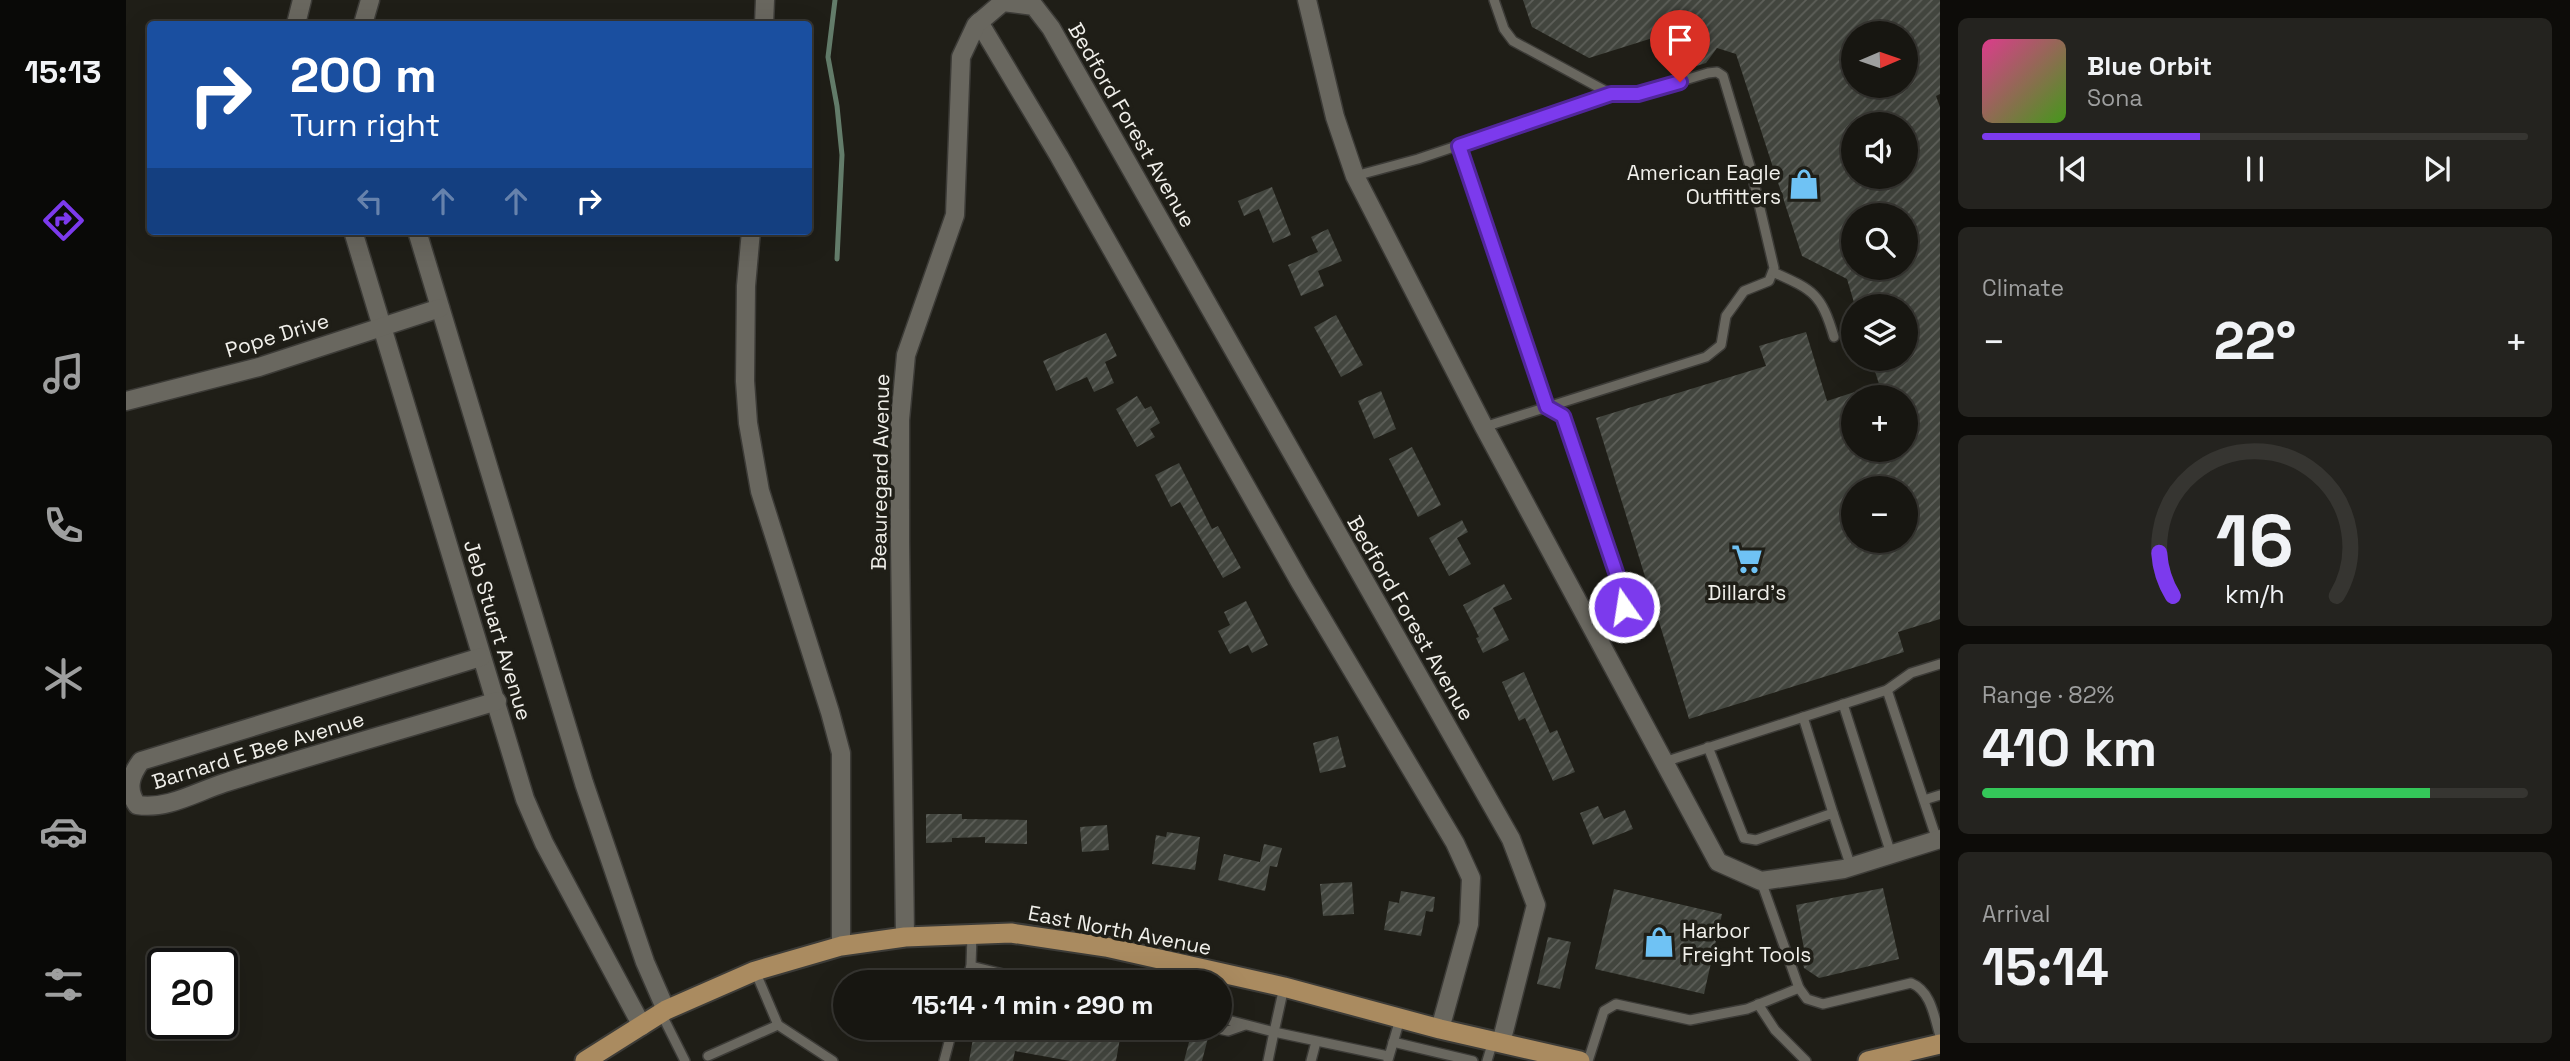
<!DOCTYPE html>
<html lang="en">
<head>
<meta charset="utf-8">
<style>
  body { margin:0; font-family:"Space Grotesk",sans-serif; background:#24231f; color:#f1f3f6; height:100vh; display:flex; flex-direction:column; font-size:26px; white-space:nowrap }
  * { box-sizing:border-box; margin:0 }
  p { font-size:23px; color:#9e9f9f }
  .icon { flex:none; width:38px; height:38px; fill:none; stroke:currentColor; stroke-width:2; stroke-linecap:round; stroke-linejoin:round }
  .map { position:relative; flex:1; overflow:hidden }
  .details { display:flex; flex-direction:column; gap:18px; padding:18px; background:#0d0c09; width:630px }
  .details>* { flex:none }
  .guide { position:absolute; left:21px; top:21px; width:665px; height:214px; border-radius:7px; box-shadow:0 7px 28px #0002,0 0 0 2px #363531; background:#1a4fa0; color:#fff; overflow:hidden }
  .needle { width:46px; rotate:88deg }
  .buttons { position:absolute; left:1715px; top:21px; display:grid; gap:14px }
  .buttons a { display:grid; place-items:center; width:77px; height:77px; border-radius:50%; background:#171611; box-shadow:0 7px 28px #0002,0 0 0 2px #363531; font-size:35px }
  .speed { position:absolute; left:21px; top:948px; display:flex; gap:14px; font-size:35px; font-weight:700; text-align:center }
  .speed>* { display:grid; place-content:center; width:91px; height:91px; border-radius:50%; background:#171611; box-shadow:0 7px 28px #0002,0 0 0 2px #363531; line-height:1 }
  .speed .limit { border:4px solid #111; border-radius:10px; background:#fff; color:#111 }
  .pin { position:absolute; display:grid; place-items:center; width:60px; height:60px; color:#fff; margin:-72px -30px; border-radius:50% 50% 50% 0; rotate:-45deg; box-shadow:0 0 7px #0007 }
  .pin .icon { rotate:45deg }
  .me { position:absolute; width:77px; margin:-38px; rotate:347deg; stroke-linejoin:round; filter:drop-shadow(0 0 5px #0008) }
  .turn { display:flex; align-items:center; gap:24px; height:147px; padding:0 28px; font-size:32px }
  .turn .icon { width:91px; height:91px; stroke-width:2.5 }
  .turn b { display:block; font-size:49px; line-height:60px }
  .lanes { display:flex; align-items:center; height:66px; padding:0 28px; background:#0003; justify-content:center; gap:35px; direction:ltr }
  .lanes .off { opacity:.35 }
  .big { font-size:52px; font-weight:600; line-height:1.1 }
  .details .widget { flex:1; display:flex; flex-direction:column; justify-content:center; gap:10px; min-width:0; padding:0 24px; border-radius:10px; background:#24231f }
  .details .dial { align-items:center; gap:0 }
  .dial svg { height:182px; overflow:visible; fill:none; stroke:#363531; stroke-width:7; stroke-linecap:round; text-anchor:middle }
  .dial text { fill:#f1f3f6; stroke:none }
  .song { display:flex; align-items:center; gap:21px }
  .cover { width:84px; height:84px; border-radius:10px; background:linear-gradient(135deg,hsl(330 70% 55%),hsl(100 70% 35%)) }
  .played { height:7px; border-radius:4px; background:linear-gradient(90deg,#7c3aed 40%,#363531 40%) }
  .keys { display:flex; justify-content:space-around; direction:ltr }
  .heat { display:flex; justify-content:space-between; align-items:center; font-size:38px; direction:ltr }
  .charge { height:10px; border-radius:5px; background:linear-gradient(90deg,#34c759 82%,#363531 0) }
  .trip { position:absolute; left:707px; top:970px; width:399px; height:70px; border-radius:35px; background:#171611; box-shadow:0 7px 28px #0002,0 0 0 2px #363531; font-weight:600; line-height:70px; text-align:center }
  main { display:flex; flex:1; min-height:0 }
  .menu { display:flex; flex-direction:column; width:126px; justify-content:space-around; align-items:center; background:#090907; color:#9e9f9f }
  .menu .icon { width:49px; height:49px }
  .menu .selected { color:#7c3aed }
  .menu b { font-size:32px; color:#f1f3f6 }
  .map>svg:first-child { display:block }
  .lines { fill:none; stroke-linecap:round; stroke-linejoin:round }
  .stream { stroke:#637c6a; stroke-width:5 }
  .building { fill:url(#building-hatch); fill-rule:evenodd }
  .service-casing { stroke:#3c3b37; stroke-width:12 }
  .minor-casing { stroke:#3c3b37; stroke-width:21 }
  .primary-casing { stroke:#3c3b37; stroke-width:23 }
  .service { stroke:#69675f; stroke-width:9 }
  .minor { stroke:#69675f; stroke-width:18 }
  .primary { stroke:#aa8b60; stroke-width:19 }
  .route-casing { stroke:#51269a; stroke-width:18 }
  .route { stroke:#7c3aed; stroke-width:12 }
  .labels { text-anchor:middle; dominant-baseline:central; stroke-width:7; stroke-linejoin:round; paint-order:stroke }
  .street-label { font-size:21px; fill:#f0efea; stroke:#1f1e17 }
  .poi-label { font-size:21px; fill:#f0efea; stroke:#1f1e17; text-anchor:end }
</style>
</head>
<body>
<main>
<nav class="menu">
<b>15:13</b>
<svg class="icon selected" aria-label="directions" viewBox="0 0 24 24"><path d="M12 3l9 9-9 9-9-9zM9 14v-3h6M13 9l2 2-2 2"/></svg>
<svg class="icon" aria-label="music" viewBox="0 0 24 24"><path d="M9 18V5l10-2v13"/><circle cx="6" cy="18" r="3"/><circle cx="16" cy="16" r="3"/></svg>
<svg class="icon" aria-label="phone" viewBox="0 0 24 24"><path d="M5 4h4l2 5-3 2q2 4 5 5l2-3 5 2v4C11 20 4 13 5 4z"/></svg>
<svg class="icon" aria-label="climate" viewBox="0 0 24 24"><path d="M12 3v18M4 7l16 10M4 17L20 7"/></svg>
<svg class="icon" aria-label="car" viewBox="0 0 24 24"><path d="M5 17H2v-5l4-1 3-4h7l3 4 3 1v5h-3M9 17h6M6 11h13"/><circle cx="7" cy="17" r="2"/><circle cx="17" cy="17" r="2"/></svg>
<svg class="icon" aria-label="filters" viewBox="0 0 24 24"><path d="M4 7h16M4 17h16"/><circle cx="9" cy="7" r="2"/><circle cx="15" cy="17" r="2"/></svg>
</nav>
<div class="map">
<svg width="1814" height="1061" viewBox="0 0 1814 1061">
  <defs>
    <pattern id="building-hatch" width="6" height="6" patternUnits="userSpaceOnUse" patternTransform="scale(1.75)"><rect width="6" height="6" fill="#42453e"/><path d="M-1 1l2-2M0 6l6-6M5 7l2-2" fill="none" stroke="#5e605a"/></pattern>
  </defs>
  <rect width="100%" height="100%" fill="#1f1e17"/>
  <g class="lines">
    <polyline class="stream" points="709,0 702,57 711,106 716,155 711,259"/>
  </g>
  <g class="building">
    <path d="M1397 0H1814V94L1810 96 1814 107V619L1772 632 1778 652 1563 719 1470 418 1640 366 1633 346 1680 332 1701 401 1753 384 1745 359H1780V306H1729L1721 279 1676 256 1610 54 1591 48 1580 63 1545 74 1533 36 1463 58 1406 27ZM1727 33H1780V86H1727ZM1727 124H1780V177H1727ZM1727 215H1780V268H1727ZM1727 397H1780V450H1727ZM1727 488H1780V541H1727Z"/>
    <polygon points="1146,187 1165,235 1147,243 1133,209 1118,216 1112,201"/>
    <polygon points="1202,229 1216,261 1192,271 1198,286 1175,296 1162,265 1192,252 1185,237"/>
    <polygon points="1210,315 1237,365 1215,377 1188,327"/>
    <polygon points="980,333 991,356 979,362 988,383 968,392 961,377 930,391 917,361"/>
    <polygon points="1255,391 1270,429 1248,439 1232,401"/>
    <polygon points="1011,396 1019,409 1025,406 1034,423 1024,429 1029,437 1011,447 990,409"/>
    <polygon points="1286,447 1315,505 1292,517 1263,459"/>
    <polygon points="1053,463 1086,529 1092,526 1115,568 1097,578 1054,502 1045,507 1029,475"/>
    <polygon points="1336,520 1342,532 1331,538 1345,564 1323,576 1303,538"/>
    <polygon points="1378,584 1386,599 1367,608 1383,640 1357,653 1350,638 1353,637 1337,605"/>
    <polygon points="1120,601 1142,645 1126,653 1122,645 1104,654 1092,631 1104,625 1098,612"/>
    <polygon points="1398,672 1424,733 1431,730 1449,772 1427,781 1399,718 1393,721 1376,682"/>
    <polygon points="1212,736 1220,767 1194,773 1187,743"/>
    <polygon points="1472,806 1478,819 1499,810 1507,829 1467,845 1454,813"/>
    <polygon points="800,814 836,814 836,819 901,820 901,844 859,843 859,837 826,838 826,842 800,843"/>
    <polygon points="981,825 983,850 956,852 954,827"/>
    <polygon points="1041,832 1074,837 1069,870 1026,864 1030,835 1040,837"/>
    <polygon points="1138,844 1156,848 1151,867 1144,866 1139,891 1092,880 1098,854 1134,862"/>
    <polygon points="1226,882 1228,914 1197,916 1194,884"/>
    <polygon points="1757,888 1773,959 1693,978 1678,968 1674,951 1678,949 1670,905"/>
    <polygon points="1488,889 1596,914 1578,994 1469,969"/>
    <polygon points="1275,891 1309,897 1307,912 1300,911 1295,936 1258,930 1263,901 1273,903"/>
    <polygon points="1422,937 1445,942 1434,989 1411,984"/>
    <polygon points="849,1027 996,1027 990,1061 944,1061 889,1051 887,1061 843,1061"/>
    <polygon points="1067,1027 1077,1027 1083,1034 1076,1061 1058,1061"/>
  </g>
  <g class="lines">
    <defs>
      <g id="service">
        <polyline points="1368,0 1378,29 1387,41 1485,94"/>
        <polyline points="1333,146 1421,407 1437,416 1497,593 1498,607 1490,618 1467,630"/>
        <polyline points="1229,176 1292,159 1485,94 1512,94 1582,73 1591,72 1597,76 1625,170 1648,268 1643,281 1618,291 1600,316 1595,345 1580,357 1358,427"/>
        <path d="M1647 272C1687 290 1695 293 1708 337"/>
        <polyline points="1761,690 1811,840"/>
        <polyline points="1717,704 1765,854"/>
        <polyline points="1677,717 1707,813"/>
        <polyline points="1582,747 1618,838 1630,840 1707,813 1725,867"/>
        <polyline points="1538,762 1761,690 1785,673 1814,664"/>
        <polyline points="1798,800 1814,795"/>
        <path d="M1635 881 1673 988 1681 999 1697 1004 1785 983C1805 991 1808 1016 1814 1036"/>
        <polyline points="845,966 910,982"/>
        <polyline points="629,971 652,1025 707,1061"/>
        <polyline points="840,982 845,966 846,934"/>
        <polyline points="1158,987 1148,1032 1262,1056"/>
        <polyline points="1632,1004 1649,1030 1680,1061"/>
        <polyline points="535,1013 559,1061"/>
        <polyline points="1094,1018 1148,1032 1142,1061"/>
        <polyline points="1084,1027 1102,1031 1119,1025"/>
        <polyline points="1267,1042 1347,1061"/>
        <polyline points="582,1056 652,1025"/>
        <polyline points="1262,1060 1274,1019"/>
        <polyline points="818,1061 827,1027"/>
        <polyline points="1185,1061 1190,1042"/>
        <polyline points="1361,1061 1367,1041"/>
        <polyline points="1462,1061 1478,1011 1490,1004 1564,1020 1621,1009 1673,988"/>
      </g>
      <g id="minor">
        <polyline points="1181,0 1209,117 1229,176 1358,427 1592,862 1635,881 1718,869 1814,839"/>
        <polyline points="853,22 933,156 1174,582 1329,843 1345,878 1343,924 1314,1029"/>
        <polyline points="170,24 176,0"/>
        <polyline points="237,24 244,0"/>
        <polyline points="638,24 639,0"/>
        <polyline points="227,231 399,799 418,843 516,1026"/>
        <polyline points="291,231 458,783 519,962 540,1010"/>
        <polyline points="625,231 620,286 619,381 622,423 634,491 704,712 715,753 715,946"/>
        <polyline points="0,401 133,367 314,308"/>
        <path d="M355 657 15 761C4 776 0 789 11 805 41 810 70 792 98 783 189 754 280 729 371 701"/>
        <polyline points="779,937 774,541 774,420 780,355 829,215 835,57 850,25 877,2 908,6 925,28 1385,839 1410,905 1375,1043"/>
      </g>
      <g id="primary">
        <polyline points="459,1061 540,1010 629,971 715,946 779,937 885,933 980,947 1158,987 1314,1029 1454,1061"/>
        <polyline points="1742,1061 1814,1044"/>
      </g>
    </defs>
    <use href="#service" class="service-casing"/>
    <use href="#minor" class="minor-casing"/>
    <use href="#primary" class="primary-casing"/>
    <use href="#service" class="service"/>
    <use href="#minor" class="minor"/>
    <use href="#primary" class="primary"/>
  </g>
  <g class="lines">
    <defs>
      <polyline id="route" points="1498,607 1497,593 1437,416 1421,407 1333,146 1485,94 1512,94 1554,82"/>
    </defs>
    <use href="#route" class="route-casing"/>
    <use href="#route" class="route"/>
  </g>
  <defs>
    <symbol id="shop-bare" viewBox="-9 -9 18 18"><path d="M-5-2.5h2.3a2.7 3.5 0 0 1 5.4 0H5L5.5 6h-11ZM-1.5-2.5h3a1.5 2.3 0 0 0-3 0Z" fill="#6fc2f4" stroke="#1f1e17" stroke-width="2.5" paint-order="stroke"/></symbol>
    <symbol id="supermarket-bare" viewBox="-9 -9 18 18"><path d="M-6-5.5h2.5l.6 2H6L4.5 2H-2.5L-4.4-4H-6ZM-1.5 3.2a1.3 1.3 0 1 0 .1 0ZM3 3.2a1.3 1.3 0 1 0 .1 0Z" fill="#6fc2f4" stroke="#1f1e17" stroke-width="2.5" paint-order="stroke"/></symbol>
  </defs>
  <g fill-rule="evenodd">
    <use href="#shop-bare" x="1656" y="162" width="44" height="44"/>
    <use href="#supermarket-bare" x="1599" y="537" width="44" height="44"/>
    <use href="#shop-bare" x="1511" y="920" width="44" height="44"/>
  </g>
  <g class="labels">
    <g class="street-label">
      <text transform="translate(1006 125) rotate(60)">Bedford Forest Avenue</text>
      <text transform="translate(151 335) rotate(-17)">Pope Drive</text>
      <text transform="translate(754 472) rotate(-89)">Beauregard Avenue</text>
      <text transform="translate(1285 618) rotate(60)">Bedford Forest Avenue</text>
      <text transform="translate(372 630) rotate(73)">Jeb Stuart Avenue</text>
      <text transform="translate(132 750) rotate(-17)">Barnard E Bee Avenue</text>
      <text transform="translate(994 930) rotate(11)">East North Avenue</text>
    </g>
    <g class="poi-label">
      <text x="1655" y="172">American Eagle<tspan x="1655" dy="24">Outfitters</tspan></text>
      <text x="1621" y="592" text-anchor="middle">Dillard's</text>
      <text x="1556" y="930" text-anchor="start">Harbor<tspan x="1556" dy="24">Freight Tools</tspan></text>
    </g>
  </g>
</svg>
<div class="buttons">
<a><svg class="needle" viewBox="-14 -14 28 28"><path d="M0-13l5 13h-10z" fill="#e53935"/><path d="M0 13l5-13h-10z" fill="#9e9f9f"/></svg></a>
<a><svg class="icon" aria-label="sound" viewBox="0 0 24 24"><path d="M4 9h4l5-4v14l-5-4H4zM17 9q2 3 0 6"/></svg></a>
<a><svg class="icon" aria-label="search" viewBox="0 0 24 24"><circle cx="10" cy="10" r="6"/><path d="M15 15l6 6"/></svg></a>
<a><svg class="icon" aria-label="layers" viewBox="0 0 24 24"><path d="M12 4l9 5-9 5-9-5zM3 14l9 5 9-5"/></svg></a>
<a>+</a>
<a>−</a>
</div>
<div class="speed"><div class="limit">20</div></div>
<div class="pin" style="left:1554px;top:82px;background:#d93025"><svg class="icon" aria-label="arrive" viewBox="0 0 24 24"><path d="M6 21V4h12l-3 4 3 4H6"/></svg></div>
<svg class="me" style="left:1498px;top:607px" viewBox="-20 -20 40 40"><circle r="17" fill="#7c3aed" stroke="#fff" stroke-width="3"/><path d="M0-11L8 9 0 5-8 9z" fill="#fff"/></svg>
<div class="trip">15:14 · 1 min · 290 m</div>
<div class="guide">
<div class="turn"><svg class="icon" aria-label="right" viewBox="0 0 24 24"><path d="M7 20v-9h11M14 6l5 5-5 5"/></svg><div><b>200 m</b>Turn right</div></div>
<div class="lanes"><svg class="icon off" aria-label="left" viewBox="0 0 24 24"><path d="M17 20v-9H6M10 6l-5 5 5 5"/></svg><svg class="icon off" aria-label="ahead" viewBox="0 0 24 24"><path d="M12 20V5M6 11l6-6 6 6"/></svg><svg class="icon off" aria-label="ahead" viewBox="0 0 24 24"><path d="M12 20V5M6 11l6-6 6 6"/></svg><svg class="icon" aria-label="right" viewBox="0 0 24 24"><path d="M7 20v-9h11M14 6l5 5-5 5"/></svg></div>
</div>
</div>
<section class="details">
<div class="widget">
<div class="song"><i class="cover"></i><div><b>Blue Orbit</b><p>Sona</p></div></div>
<div class="played"></div>
<div class="keys"><svg class="icon" aria-label="previous" viewBox="0 0 24 24"><path d="M18 5L8 12l10 7zM5 5v14"/></svg><svg class="icon" aria-label="pause" viewBox="0 0 24 24"><path d="M8 5v14M16 5v14"/></svg><svg class="icon" aria-label="next" viewBox="0 0 24 24"><path d="M6 5l10 7-10 7zM19 5v14"/></svg></div>
</div>
<div class="widget"><p>Climate</p>
<div class="heat"><a>−</a><b class="big">22°</b><a>+</a></div>
</div>
<div class="widget dial"><svg viewBox="0 0 100 80">
<path d="M14 69A42 42 0 1 1 86 69"/>
<path d="M14 69A42 42 0 0 1 8 50" stroke="#7c3aed"/>
<text x="50" y="56" font-size="32" font-weight="700">16</text>
<text x="50" y="72" font-size="11">km/h</text>
</svg></div>
<div class="widget"><p>Range · 82%</p><b class="big">410 km</b><div class="charge"></div></div>
<div class="widget"><p>Arrival</p><b class="big">15:14</b></div>
</section>
</main>
</body>
</html>
